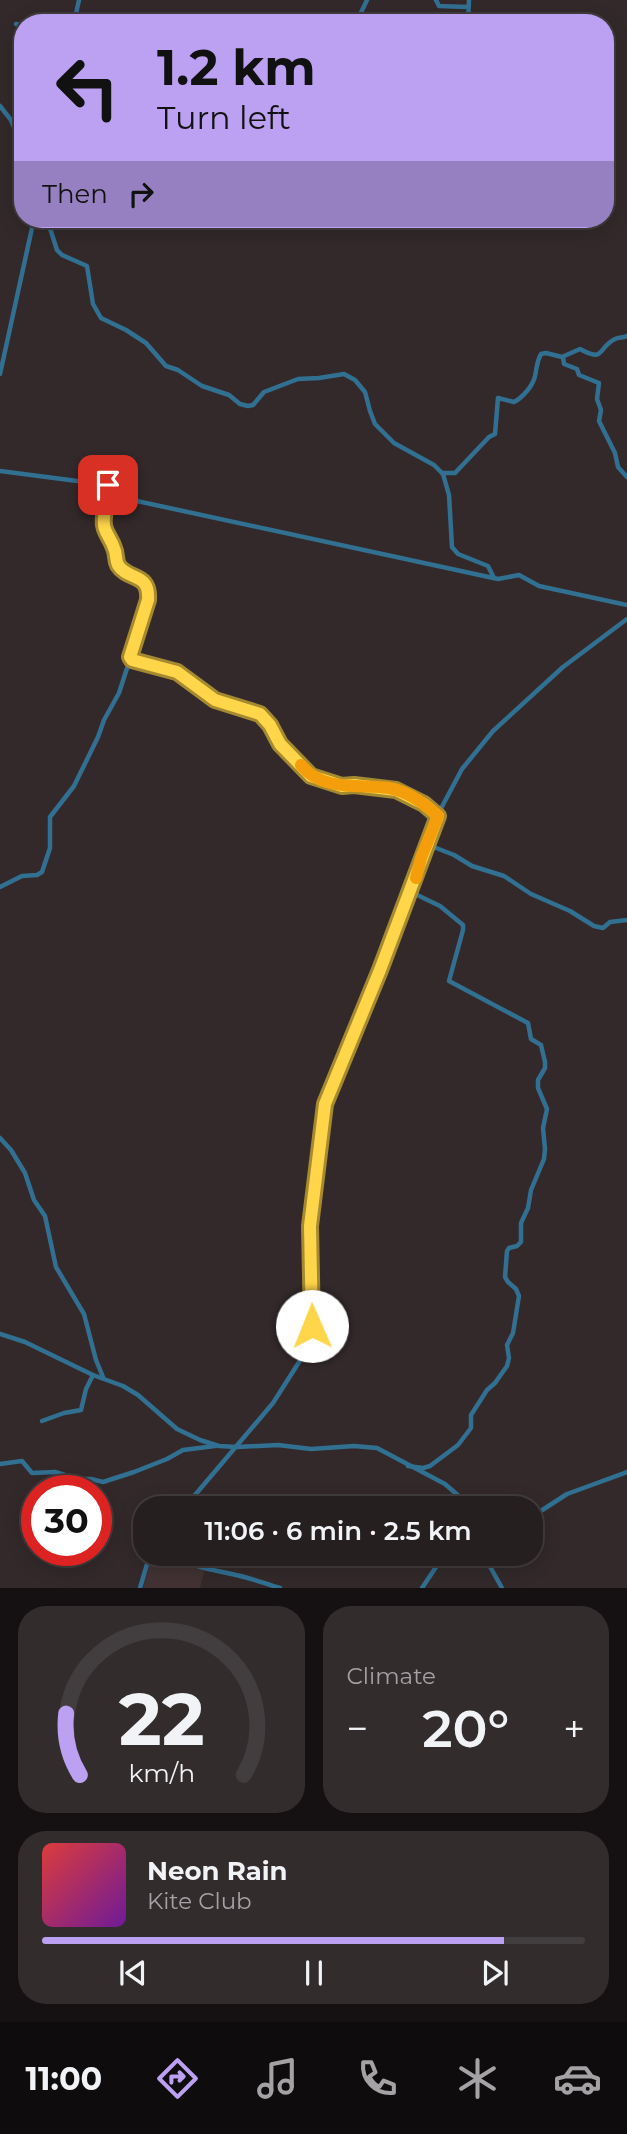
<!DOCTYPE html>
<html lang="en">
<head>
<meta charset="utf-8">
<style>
  body { margin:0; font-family:Montserrat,sans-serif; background:#322c2d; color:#f1f3f6; height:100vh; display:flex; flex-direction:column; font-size:26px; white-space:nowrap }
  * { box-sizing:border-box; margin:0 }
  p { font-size:23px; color:#a4a2a5 }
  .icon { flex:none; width:38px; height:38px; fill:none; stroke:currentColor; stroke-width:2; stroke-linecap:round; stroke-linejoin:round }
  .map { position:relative; height:1588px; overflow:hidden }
  .panel { display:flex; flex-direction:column; gap:18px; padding:18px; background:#151112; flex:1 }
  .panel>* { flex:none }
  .top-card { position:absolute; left:14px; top:14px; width:600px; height:214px; border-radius:28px; box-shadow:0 4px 18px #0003,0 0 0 2px #423d3e; background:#bca0f2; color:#111; overflow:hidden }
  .speed { position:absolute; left:21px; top:1475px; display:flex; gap:14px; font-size:35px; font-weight:700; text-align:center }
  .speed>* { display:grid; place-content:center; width:91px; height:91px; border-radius:50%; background:#261f20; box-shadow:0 4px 18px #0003,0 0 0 2px #423d3e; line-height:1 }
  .speed .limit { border:10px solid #d22; background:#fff; color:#111 }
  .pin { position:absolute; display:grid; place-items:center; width:60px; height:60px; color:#fff; margin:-30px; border-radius:14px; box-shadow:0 4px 10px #0006 }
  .me { position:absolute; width:77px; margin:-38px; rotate:359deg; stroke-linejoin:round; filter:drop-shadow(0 0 5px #0008) }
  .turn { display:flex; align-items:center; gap:24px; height:147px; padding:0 28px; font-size:32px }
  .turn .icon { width:91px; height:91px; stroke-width:2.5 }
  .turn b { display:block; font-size:49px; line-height:60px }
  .then { display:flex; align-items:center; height:66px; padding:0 28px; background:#0003; gap:14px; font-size:26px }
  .big { font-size:52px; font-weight:600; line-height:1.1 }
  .panel .widget { flex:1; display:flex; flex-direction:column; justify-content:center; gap:10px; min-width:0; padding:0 24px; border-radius:28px; background:#322c2d }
  .panel .dial { align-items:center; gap:0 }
  .dial svg { height:182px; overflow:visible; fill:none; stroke:#423d3e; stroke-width:7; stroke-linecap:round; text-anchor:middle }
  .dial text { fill:#f1f3f6; stroke:none }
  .song { display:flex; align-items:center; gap:21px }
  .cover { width:84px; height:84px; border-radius:10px; background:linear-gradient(135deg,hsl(0 70% 55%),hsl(280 70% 35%)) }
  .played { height:7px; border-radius:4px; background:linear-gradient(90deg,#bca0f2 85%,#423d3e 85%) }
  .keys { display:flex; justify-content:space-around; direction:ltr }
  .heat { display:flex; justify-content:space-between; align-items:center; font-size:38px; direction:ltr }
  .panel .tiles { flex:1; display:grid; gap:18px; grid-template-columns:1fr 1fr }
  .widget:last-child { grid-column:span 2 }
  .trip { position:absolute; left:133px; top:1496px; width:410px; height:70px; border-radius:28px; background:#261f20; box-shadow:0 4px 18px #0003,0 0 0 2px #423d3e; font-weight:600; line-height:70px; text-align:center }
  .tabs { display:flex; height:112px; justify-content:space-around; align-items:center; background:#0f0c0d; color:#a4a2a5 }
  .tabs .icon { width:49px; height:49px }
  .tabs .on { color:#bca0f2 }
  .tabs b { font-size:32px; color:#f1f3f6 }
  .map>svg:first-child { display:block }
  .built { fill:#423234 }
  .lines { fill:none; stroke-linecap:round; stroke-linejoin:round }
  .minor { stroke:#327092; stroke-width:4.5 }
  .route-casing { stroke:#a68a30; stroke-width:18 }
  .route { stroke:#ffd54a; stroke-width:12 }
  .slow { stroke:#f59e0b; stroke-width:12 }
</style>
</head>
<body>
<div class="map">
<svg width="627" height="1588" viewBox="0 0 627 1588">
  <rect width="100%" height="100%" fill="#33292a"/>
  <polygon class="built" points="152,1555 205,1568 200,1588 143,1588"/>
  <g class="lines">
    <g class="minor">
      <polyline points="436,0 439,6 468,7"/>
      <polyline points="74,23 79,0"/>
      <polyline points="356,23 367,0"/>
      <polyline points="468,23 469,0"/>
      <polyline points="16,24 23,26"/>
      <polyline points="0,106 11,120 23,148"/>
      <polyline points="47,219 57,250 62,255 87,266 93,304 101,318 126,330 146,343 166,366 178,370 202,386 229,395 240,404 248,406 253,405 264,392 298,379 319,378 344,374 355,380 365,392 370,411 375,424 394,443 434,465 443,474 449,495 452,547 458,554 488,566 494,578"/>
      <polyline points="563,357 564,364 577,369 579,375 599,383 597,399 601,410 599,421 615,453 618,467 627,477"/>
      <polyline points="0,374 34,219"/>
      <path d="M0 471 108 485C112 499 100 514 104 529 105 536 112 541 114 548 117 554 115 559 118 565 128 581 151 573 148 600L130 657 132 660 178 672 215 700 260 714 270 725 280 744 311 776 342 786H358L396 790 424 804 437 816"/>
      <path d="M442 473H455L489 437 495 434 498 398 514 402C522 398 533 386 535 376 537 368 536 363 541 354L546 353 562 357 580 349C605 363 597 348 615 339 619 337 623 338 627 336"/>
      <polyline points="109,495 498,579 519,575 539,586 627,605"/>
      <polyline points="426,844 454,855 472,866 504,876 531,894 570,911 594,926 603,928 610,922 627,920"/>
      <polyline points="0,887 22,876 37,875 42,872 50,848 50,817 74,786 98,737 104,720 119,693 130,659"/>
      <polyline points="0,1138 11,1150 25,1173 34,1200 45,1216 56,1267 84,1314 96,1360 103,1377"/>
      <polyline points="0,1334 25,1342 93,1375 123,1386 138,1395 177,1429 200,1440 219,1446 237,1447 278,1445 311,1449 354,1446 377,1448 445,1484 460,1497 466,1508"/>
      <polyline points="42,1421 64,1413 81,1410 86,1389 93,1375"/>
      <polyline points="0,1464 22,1461 32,1473 55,1472 78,1479 91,1479 103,1482 134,1472 167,1459 183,1450 215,1446"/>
      <polyline points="408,1466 423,1468 430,1466 458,1445 471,1428 471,1415 487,1390 495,1383 507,1366 509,1358 507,1345 513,1333 519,1296 516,1289 508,1282 505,1277 507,1251 509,1248 517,1246 521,1242 521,1223 528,1208 531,1190 544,1159 545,1149 543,1128 547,1109 538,1088 538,1080 545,1068 545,1062 541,1045 531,1039 528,1023 449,981 463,930 463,925 440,906 411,892"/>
      <polyline points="184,1508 273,1403 301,1359 307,1345 310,1334 312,1311 309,1259 311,1213 318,1172 320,1137 325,1104 353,1040 367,1000 411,892 421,858 437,816 462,769 493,731 563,667 627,619"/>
      <polyline points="530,1518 567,1494 627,1472"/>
      <path d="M181 1554 182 1558C198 1570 218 1570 236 1575 251 1578 266 1584 280 1588"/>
      <polyline points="483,1554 502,1588"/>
      <polyline points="140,1588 150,1554"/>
      <polyline points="422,1588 436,1567 449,1554"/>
    </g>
  </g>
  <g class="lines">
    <defs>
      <path id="route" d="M108 485C111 495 105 506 104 517 102 531 110 536 114 548 117 554 115 559 118 565 128 581 150 572 148 600L130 657 132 660 177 672 215 700 260 714 270 725 280 744 311 776 342 786 354 785 396 790 424 804 438 816 380 970 325 1104 310 1226 312 1326"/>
    </defs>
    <use href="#route" class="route-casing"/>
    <use href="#route" class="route"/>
    <path class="slow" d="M301 765C322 792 360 784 389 788 407 791 425 804 438 816L421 858 416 878"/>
  </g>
</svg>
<div class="speed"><div class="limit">30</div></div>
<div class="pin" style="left:108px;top:485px;background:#d93025"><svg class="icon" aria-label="arrive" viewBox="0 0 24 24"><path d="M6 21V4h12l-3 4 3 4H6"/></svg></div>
<svg class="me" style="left:312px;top:1326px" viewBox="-20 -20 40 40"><circle r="19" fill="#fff"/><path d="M0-13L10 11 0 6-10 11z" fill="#ffd54a"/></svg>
<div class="trip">11:06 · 6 min · 2.5 km</div>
<div class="top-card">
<div class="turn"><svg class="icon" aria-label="left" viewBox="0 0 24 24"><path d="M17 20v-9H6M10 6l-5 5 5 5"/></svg><div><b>1.2 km</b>Turn left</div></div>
<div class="then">Then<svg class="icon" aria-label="right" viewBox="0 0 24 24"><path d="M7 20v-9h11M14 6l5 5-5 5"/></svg></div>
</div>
</div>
<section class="panel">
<div class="tiles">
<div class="widget dial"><svg viewBox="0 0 100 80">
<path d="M14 69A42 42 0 1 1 86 69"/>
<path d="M14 69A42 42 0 0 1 8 42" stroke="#bca0f2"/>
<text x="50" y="56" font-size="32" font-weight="700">22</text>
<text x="50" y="72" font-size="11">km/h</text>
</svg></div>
<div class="widget"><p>Climate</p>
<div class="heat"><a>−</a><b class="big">20°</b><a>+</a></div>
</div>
<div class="widget">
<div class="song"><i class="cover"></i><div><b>Neon Rain</b><p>Kite Club</p></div></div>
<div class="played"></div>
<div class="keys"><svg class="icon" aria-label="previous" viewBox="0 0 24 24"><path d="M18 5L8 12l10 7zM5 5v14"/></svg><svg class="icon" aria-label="pause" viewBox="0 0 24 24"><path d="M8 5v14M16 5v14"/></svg><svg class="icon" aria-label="next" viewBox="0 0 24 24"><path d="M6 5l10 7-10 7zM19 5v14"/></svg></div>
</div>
</div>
</section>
<nav class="tabs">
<b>11:00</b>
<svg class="icon on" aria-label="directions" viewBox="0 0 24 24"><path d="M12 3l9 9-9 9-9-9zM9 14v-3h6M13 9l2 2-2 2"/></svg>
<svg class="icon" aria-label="music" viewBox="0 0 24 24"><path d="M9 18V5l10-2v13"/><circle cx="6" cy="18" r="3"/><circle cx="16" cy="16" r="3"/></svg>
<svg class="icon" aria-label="phone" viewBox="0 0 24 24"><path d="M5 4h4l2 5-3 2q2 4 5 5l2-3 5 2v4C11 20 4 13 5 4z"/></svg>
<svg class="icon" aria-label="climate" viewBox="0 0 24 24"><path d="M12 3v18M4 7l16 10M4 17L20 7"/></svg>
<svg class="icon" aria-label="car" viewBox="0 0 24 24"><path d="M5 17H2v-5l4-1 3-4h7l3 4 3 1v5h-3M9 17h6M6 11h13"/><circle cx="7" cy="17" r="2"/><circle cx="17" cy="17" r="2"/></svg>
</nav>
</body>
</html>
